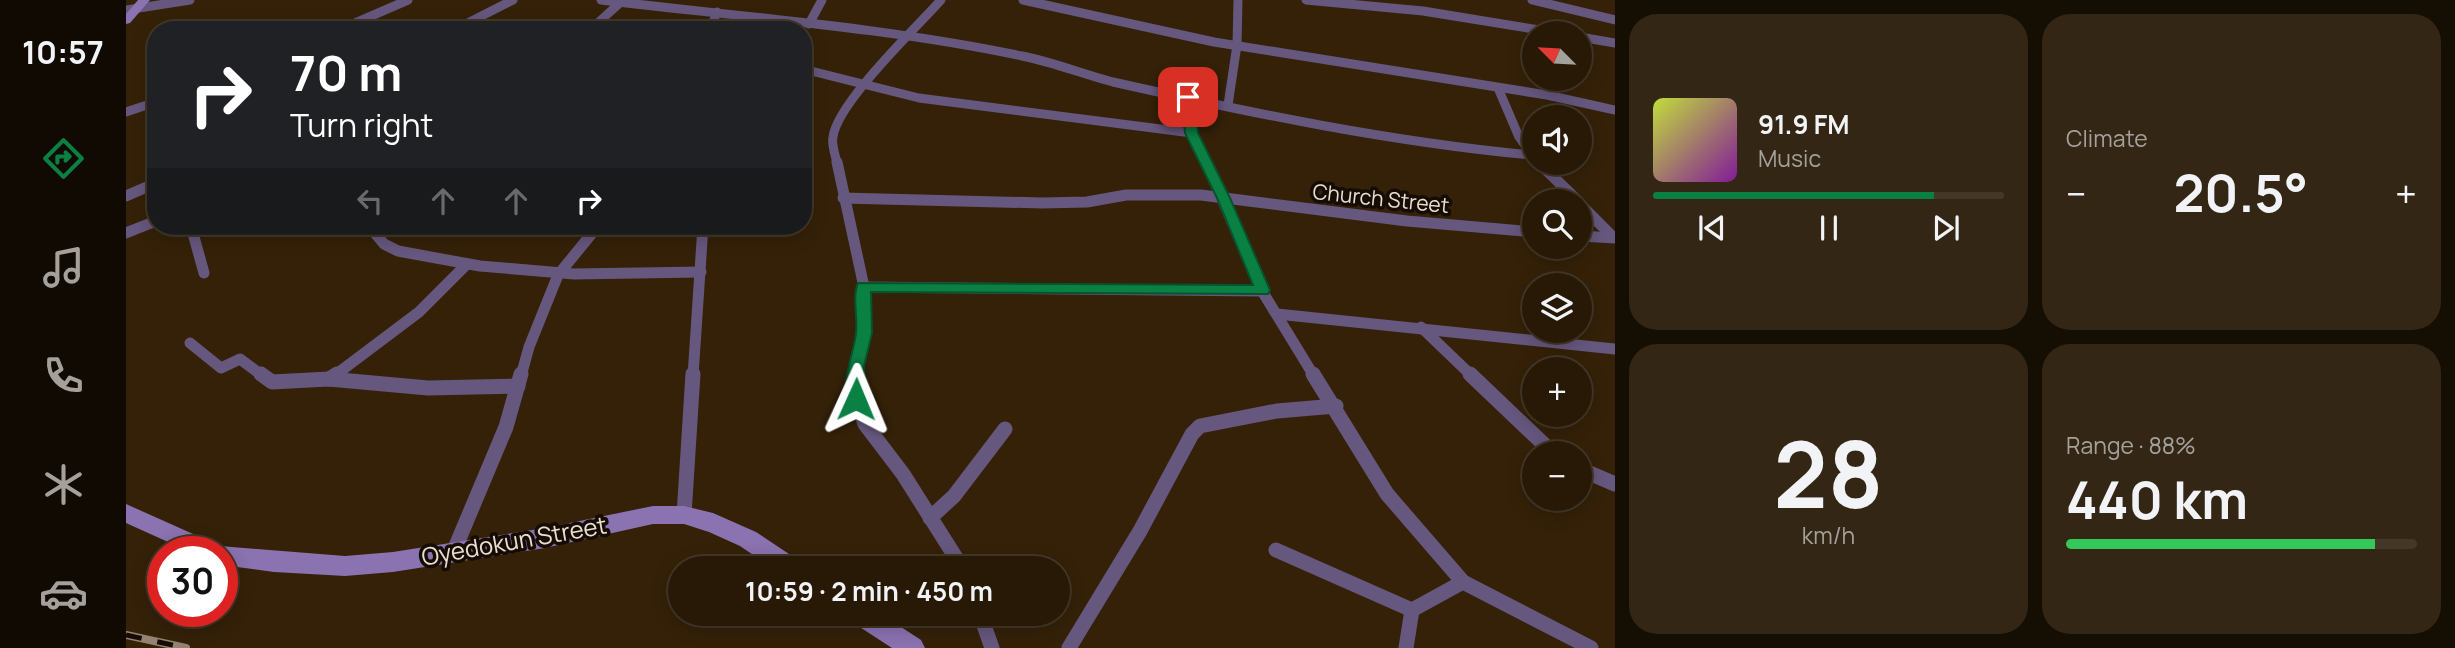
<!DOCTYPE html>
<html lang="en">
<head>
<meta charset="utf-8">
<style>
  body { margin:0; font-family:Manrope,sans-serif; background:#332614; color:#f1f3f6; height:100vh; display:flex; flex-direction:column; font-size:26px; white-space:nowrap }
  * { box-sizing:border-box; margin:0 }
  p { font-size:23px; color:#a4a09b }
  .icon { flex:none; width:38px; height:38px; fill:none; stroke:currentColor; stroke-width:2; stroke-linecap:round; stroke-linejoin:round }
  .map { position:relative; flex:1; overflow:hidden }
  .panel { display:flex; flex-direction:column; gap:14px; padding:14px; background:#150e03; width:840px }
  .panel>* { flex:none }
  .top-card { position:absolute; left:21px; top:21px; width:665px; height:214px; border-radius:28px; box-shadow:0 4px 18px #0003,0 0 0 2px #433828; background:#202124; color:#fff; overflow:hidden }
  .needle { width:46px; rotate:294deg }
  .tools { position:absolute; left:1396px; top:21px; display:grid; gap:14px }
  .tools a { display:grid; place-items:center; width:70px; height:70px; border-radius:50%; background:#271906; box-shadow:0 4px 18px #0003,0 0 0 2px #433828; font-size:35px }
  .speed { position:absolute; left:21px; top:536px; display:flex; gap:14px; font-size:35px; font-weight:700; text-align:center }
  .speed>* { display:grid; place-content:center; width:91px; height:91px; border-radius:50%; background:#271906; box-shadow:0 4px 18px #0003,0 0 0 2px #433828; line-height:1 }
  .speed .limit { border:10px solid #d22; background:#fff; color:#111 }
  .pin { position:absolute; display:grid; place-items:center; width:60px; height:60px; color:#fff; margin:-30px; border-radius:14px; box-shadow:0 4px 10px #0006 }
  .me { position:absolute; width:77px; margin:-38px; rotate:1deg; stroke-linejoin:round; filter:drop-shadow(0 0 5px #0008) }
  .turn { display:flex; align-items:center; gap:24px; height:147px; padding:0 28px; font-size:32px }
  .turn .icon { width:91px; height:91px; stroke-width:2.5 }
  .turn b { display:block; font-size:49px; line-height:60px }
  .lanes { display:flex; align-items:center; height:66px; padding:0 28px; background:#0003; justify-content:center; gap:35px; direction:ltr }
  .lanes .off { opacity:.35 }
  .big { font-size:52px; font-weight:700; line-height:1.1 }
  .panel .widget { flex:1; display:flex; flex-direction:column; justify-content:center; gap:10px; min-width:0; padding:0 24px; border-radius:28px; background:#332614 }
  .panel .dial { align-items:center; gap:0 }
  .dial b { font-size:91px; line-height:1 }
  .song { display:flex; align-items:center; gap:21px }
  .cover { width:84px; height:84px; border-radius:10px; background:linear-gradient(135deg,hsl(70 70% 55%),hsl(290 70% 35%)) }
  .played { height:7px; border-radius:4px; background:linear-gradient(90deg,#0b8043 80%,#433828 80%) }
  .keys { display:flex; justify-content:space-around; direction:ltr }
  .heat { display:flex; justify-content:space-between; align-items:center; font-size:38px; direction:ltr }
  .charge { height:10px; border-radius:5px; background:linear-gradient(90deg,#34c759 88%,#433828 0) }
  .panel .tiles { flex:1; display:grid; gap:14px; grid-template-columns:repeat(2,1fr) }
  .trip { position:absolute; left:542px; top:556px; width:402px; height:70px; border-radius:35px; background:#271906; box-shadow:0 4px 18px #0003,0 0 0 2px #433828; font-weight:700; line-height:70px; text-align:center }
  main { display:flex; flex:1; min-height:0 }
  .menu { display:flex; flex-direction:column; width:126px; justify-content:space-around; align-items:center; background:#100a02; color:#a4a09b }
  .menu .icon { width:49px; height:49px }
  .menu .selected { color:#0b8043 }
  .menu b { font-size:32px; color:#f1f3f6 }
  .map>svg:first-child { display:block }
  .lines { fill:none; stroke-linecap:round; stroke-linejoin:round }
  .street-far2 { stroke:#66577e; stroke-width:9 }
  .street-far1 { stroke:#66577e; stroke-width:11 }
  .street { stroke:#66577e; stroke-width:15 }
  .secondary { fill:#8b72b0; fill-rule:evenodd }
  .rail-casing { stroke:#938370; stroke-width:8 }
  .rail { stroke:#150c04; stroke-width:5; stroke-dasharray:16; stroke-linecap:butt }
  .route { fill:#0b8043; stroke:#07532c; stroke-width:2 }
  .labels { text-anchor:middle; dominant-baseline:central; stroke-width:7; stroke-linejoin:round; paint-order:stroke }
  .street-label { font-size:21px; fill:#ebded0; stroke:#150c04 }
  .near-street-label { font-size:24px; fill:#ebded0; stroke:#150c04 }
</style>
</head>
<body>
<main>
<nav class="menu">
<b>10:57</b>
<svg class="icon selected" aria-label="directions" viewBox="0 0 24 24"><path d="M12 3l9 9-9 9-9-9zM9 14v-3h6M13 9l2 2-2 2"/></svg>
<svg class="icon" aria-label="music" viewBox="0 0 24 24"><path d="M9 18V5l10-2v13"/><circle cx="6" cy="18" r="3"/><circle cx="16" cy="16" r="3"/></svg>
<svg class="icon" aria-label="phone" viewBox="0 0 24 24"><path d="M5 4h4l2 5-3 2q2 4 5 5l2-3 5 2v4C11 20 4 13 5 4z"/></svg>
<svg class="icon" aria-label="climate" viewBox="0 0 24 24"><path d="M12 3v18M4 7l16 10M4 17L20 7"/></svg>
<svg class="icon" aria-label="car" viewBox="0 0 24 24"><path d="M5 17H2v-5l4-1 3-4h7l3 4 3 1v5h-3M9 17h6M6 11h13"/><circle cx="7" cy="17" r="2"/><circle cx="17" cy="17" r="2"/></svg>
</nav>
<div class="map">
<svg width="1489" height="648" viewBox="0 0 1489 648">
  <rect width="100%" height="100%" fill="#342108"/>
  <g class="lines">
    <g class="street-far2">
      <path d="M475 0C615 17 758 27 896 56 927 62 956 74 987 82 1125 113 1265 142 1405 155"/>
      <polyline points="897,0 1088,42 1421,95 1489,110"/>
      <polyline points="1180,0 1297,11 1432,33"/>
      <polyline points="1406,0 1489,20"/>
      <polyline points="0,10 64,0"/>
      <polyline points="683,24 696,0"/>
      <polyline points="213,30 282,0"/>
      <polyline points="328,30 387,0"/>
      <polyline points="464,30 495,2"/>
      <polyline points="584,30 591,12"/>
      <polyline points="1454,37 1489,43"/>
      <polyline points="677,69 793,98 1066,133"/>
      <polyline points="1372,88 1393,137 1408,158"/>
      <polyline points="1062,97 1066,133 1081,164"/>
      <polyline points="1102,105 1111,45 1112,0"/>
      <polyline points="0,112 30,102"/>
      <path d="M711 164C710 156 705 145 707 137 711 103 790 28 815 0"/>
    </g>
    <g class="street-far1">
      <polyline points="711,162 738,287 738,333 730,376"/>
      <polyline points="1080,162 1136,291 1188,376"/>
      <polyline points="1413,163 1452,201"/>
      <polyline points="0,196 30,183"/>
      <polyline points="717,198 916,203 961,202 1000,195 1075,195 1281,221 1409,232"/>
      <polyline points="1454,204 1487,237"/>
      <polyline points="65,226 78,273"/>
      <polyline points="243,226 258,244 272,251 354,266 448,274 575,272"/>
      <polyline points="0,233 30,221"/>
      <polyline points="1454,236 1489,238"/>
      <polyline points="738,287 1136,291"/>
      <polyline points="1151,314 1489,349"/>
      <polyline points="1295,327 1346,376"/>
      <polyline points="64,343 95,368 114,359 137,376"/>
      <polyline points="208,376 293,312 341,264"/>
      <polyline points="395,376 403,347 432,275 472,226"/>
      <polyline points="567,376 577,226"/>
    </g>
    <g class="street">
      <polyline points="135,374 146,382 203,379 302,388 392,386"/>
      <polyline points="730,374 730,399 739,424 777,474 837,569"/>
      <polyline points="1187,374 1261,494 1337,582 1465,648"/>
      <polyline points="1344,374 1427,453"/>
      <polyline points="203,379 211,374"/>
      <polyline points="1454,469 1489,484"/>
      <polyline points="558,515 567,374"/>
      <polyline points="804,518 828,496 879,429"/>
      <polyline points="1150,550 1286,610"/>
      <polyline points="327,553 380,427 395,374"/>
      <polyline points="854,614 866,648"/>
      <polyline points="943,648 1014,531 1066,434 1074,426 1151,411 1210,406"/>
      <polyline points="1280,648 1286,610 1337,582"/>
    </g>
    <g class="secondary">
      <polygon points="12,0 24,0 4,23 0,24 0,14"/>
      <polygon points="0,504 94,546 219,556 267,552 419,528 527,506 558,506 587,513 630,532 675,562 678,569 648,569 614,546 583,532 558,524 527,524 419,548 267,572 219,576 148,572 96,565 96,551 62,551 0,523"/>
      <polygon points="722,614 755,614 795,640 799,648 766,648 726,622"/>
    </g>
    <defs>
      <polyline id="rail" points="0,635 60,648"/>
    </defs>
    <use href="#rail" class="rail-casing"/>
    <use href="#rail" class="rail"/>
  </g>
  <path class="route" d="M1062 94 1068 97 1072 133 1104 198 1144 290 1142 294 745 292 746 333 738 366 739 399 736 404H724C713 382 728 355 730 333 732 317 726 297 732 283L1127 285 1091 198 1059 133 1056 97Z"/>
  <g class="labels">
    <g class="street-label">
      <text transform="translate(1255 198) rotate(6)">Church Street</text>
    </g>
    <g class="near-street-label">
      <text transform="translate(388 540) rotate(-10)">Oyedokun Street</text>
    </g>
  </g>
</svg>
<div class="tools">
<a><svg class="needle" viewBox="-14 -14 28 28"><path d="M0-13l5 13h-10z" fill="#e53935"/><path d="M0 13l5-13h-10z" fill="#a4a09b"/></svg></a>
<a><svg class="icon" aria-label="sound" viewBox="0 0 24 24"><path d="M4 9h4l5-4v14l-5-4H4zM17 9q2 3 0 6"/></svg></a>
<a><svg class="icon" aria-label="search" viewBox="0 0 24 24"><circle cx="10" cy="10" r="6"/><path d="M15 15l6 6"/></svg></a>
<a><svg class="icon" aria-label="layers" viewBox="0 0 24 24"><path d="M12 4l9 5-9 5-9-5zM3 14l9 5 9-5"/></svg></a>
<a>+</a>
<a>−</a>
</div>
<div class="speed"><div class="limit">30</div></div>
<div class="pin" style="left:1062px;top:97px;background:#d93025"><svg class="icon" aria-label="arrive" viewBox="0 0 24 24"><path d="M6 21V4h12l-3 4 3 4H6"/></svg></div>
<svg class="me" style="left:730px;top:399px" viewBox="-20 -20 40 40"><path d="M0-17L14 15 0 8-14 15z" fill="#0b8043" stroke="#fff" stroke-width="4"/></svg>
<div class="trip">10:59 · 2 min · 450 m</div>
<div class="top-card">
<div class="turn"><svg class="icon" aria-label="right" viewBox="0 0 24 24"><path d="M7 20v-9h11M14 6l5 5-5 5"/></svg><div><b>70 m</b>Turn right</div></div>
<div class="lanes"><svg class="icon off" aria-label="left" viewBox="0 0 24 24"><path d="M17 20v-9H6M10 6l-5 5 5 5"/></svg><svg class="icon off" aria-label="ahead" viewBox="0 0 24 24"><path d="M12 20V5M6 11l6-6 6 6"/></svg><svg class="icon off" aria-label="ahead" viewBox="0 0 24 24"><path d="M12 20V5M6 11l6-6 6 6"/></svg><svg class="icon" aria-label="right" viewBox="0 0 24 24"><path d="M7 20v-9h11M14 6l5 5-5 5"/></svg></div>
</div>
</div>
<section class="panel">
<div class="tiles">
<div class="widget">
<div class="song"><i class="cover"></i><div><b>91.9 FM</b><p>Music</p></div></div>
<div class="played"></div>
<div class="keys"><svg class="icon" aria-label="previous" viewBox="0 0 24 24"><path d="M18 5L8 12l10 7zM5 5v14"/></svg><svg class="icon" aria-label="pause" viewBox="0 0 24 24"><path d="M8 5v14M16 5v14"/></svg><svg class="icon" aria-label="next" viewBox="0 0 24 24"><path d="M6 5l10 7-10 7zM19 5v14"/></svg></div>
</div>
<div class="widget"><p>Climate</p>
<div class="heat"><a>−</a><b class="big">20.5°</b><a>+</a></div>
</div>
<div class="widget dial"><b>28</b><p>km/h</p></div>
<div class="widget"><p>Range · 88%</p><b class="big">440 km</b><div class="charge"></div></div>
</div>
</section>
</main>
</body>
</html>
